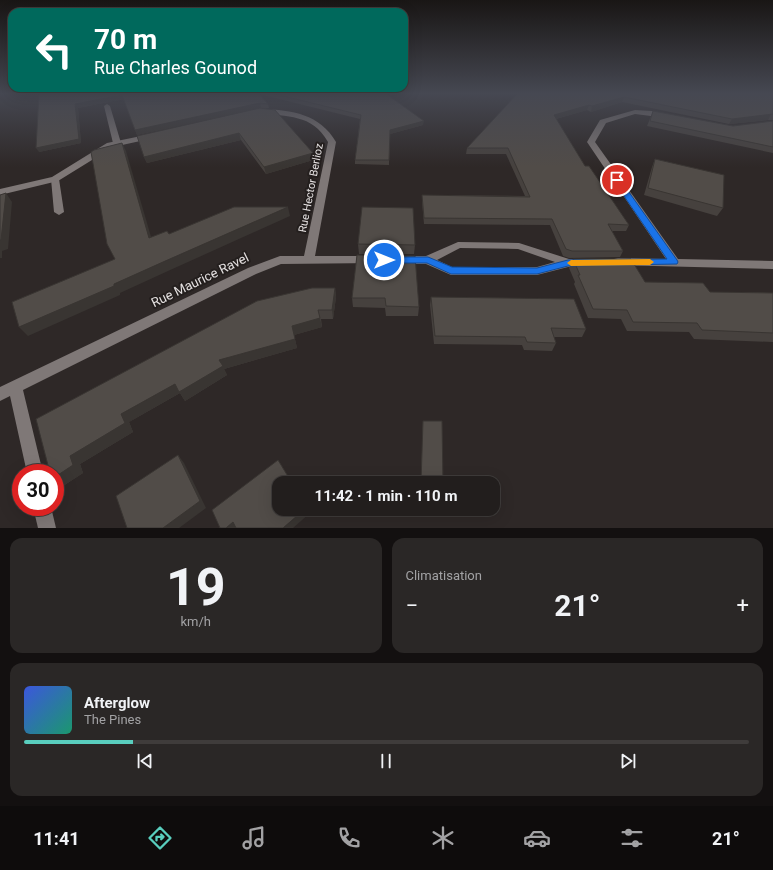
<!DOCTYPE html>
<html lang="fr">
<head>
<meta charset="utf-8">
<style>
  body { margin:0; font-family:Roboto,sans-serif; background:#2a2726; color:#f1f3f6; height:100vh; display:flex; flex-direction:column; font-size:15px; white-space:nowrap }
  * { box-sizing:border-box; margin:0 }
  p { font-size:13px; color:#a2a2a4 }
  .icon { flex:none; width:22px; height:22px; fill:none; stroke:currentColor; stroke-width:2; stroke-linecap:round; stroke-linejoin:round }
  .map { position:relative; height:528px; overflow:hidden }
  .details { display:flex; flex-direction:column; gap:10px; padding:10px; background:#131010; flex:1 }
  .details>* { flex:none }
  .guide { position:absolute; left:8px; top:8px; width:400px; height:84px; border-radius:12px; box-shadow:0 4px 16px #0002,0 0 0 1px #3f3c3b; background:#00695c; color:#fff; overflow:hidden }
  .speed { position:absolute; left:12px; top:464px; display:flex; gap:8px; font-size:20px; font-weight:700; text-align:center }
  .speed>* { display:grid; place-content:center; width:52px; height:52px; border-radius:50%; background:#221e1d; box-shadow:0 4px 16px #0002,0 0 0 1px #3f3c3b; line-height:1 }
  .speed .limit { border:6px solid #d22; background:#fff; color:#111 }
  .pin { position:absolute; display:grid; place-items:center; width:34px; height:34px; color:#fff; margin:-17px; border:2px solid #fff; border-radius:50%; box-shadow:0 1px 4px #0007 }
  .me { position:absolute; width:44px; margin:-22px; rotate:90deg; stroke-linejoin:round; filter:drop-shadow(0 0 3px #0008) }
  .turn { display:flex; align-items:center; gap:14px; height:84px; padding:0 20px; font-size:18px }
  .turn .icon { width:52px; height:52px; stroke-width:2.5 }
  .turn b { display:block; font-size:28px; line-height:34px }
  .big { font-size:30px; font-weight:700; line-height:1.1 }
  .details .widget { flex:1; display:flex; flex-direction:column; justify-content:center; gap:6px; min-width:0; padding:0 14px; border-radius:12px; background:#2a2726 }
  .details .dial { align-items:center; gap:0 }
  .dial b { font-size:52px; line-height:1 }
  .song { display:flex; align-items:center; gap:12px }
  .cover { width:48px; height:48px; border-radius:6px; background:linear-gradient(135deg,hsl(230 70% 55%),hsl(160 70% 35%)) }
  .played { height:4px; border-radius:2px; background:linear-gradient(90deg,#59cebe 15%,#3f3c3b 15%) }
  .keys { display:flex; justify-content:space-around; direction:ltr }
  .heat { display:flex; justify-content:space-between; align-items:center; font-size:22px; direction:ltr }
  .details .tiles { flex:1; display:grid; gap:10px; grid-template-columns:1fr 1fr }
  .widget:last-child { grid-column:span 2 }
  .trip { position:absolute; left:272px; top:476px; width:228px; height:40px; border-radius:12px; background:#221e1d; box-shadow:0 4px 16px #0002,0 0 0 1px #3f3c3b; font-weight:700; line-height:40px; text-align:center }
  .menu { display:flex; height:64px; justify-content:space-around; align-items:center; background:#0e0c0c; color:#a2a2a4 }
  .menu .icon { width:28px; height:28px }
  .menu .on { color:#59cebe }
  .menu b { font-size:18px; color:#f1f3f6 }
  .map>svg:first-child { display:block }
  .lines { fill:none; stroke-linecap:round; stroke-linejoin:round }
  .service { fill:#7f7877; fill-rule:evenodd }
  .minor { fill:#7f7877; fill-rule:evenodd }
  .wall { fill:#46413e }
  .shaded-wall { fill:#393532 }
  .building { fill:#514c48; stroke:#393532 }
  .route { fill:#1a73e8; stroke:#114b97 }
  .slow { fill:#f59e0b }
  .labels { text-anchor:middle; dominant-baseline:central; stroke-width:4; stroke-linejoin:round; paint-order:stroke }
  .far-street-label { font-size:11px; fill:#e5e1e1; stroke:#241f1e }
  .street-label { font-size:13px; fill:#e5e1e1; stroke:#241f1e }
</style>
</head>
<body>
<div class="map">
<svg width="773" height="528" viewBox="0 0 773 528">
  <rect width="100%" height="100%" fill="#2e2827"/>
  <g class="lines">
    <g class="service">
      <polygon points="107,104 110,106 121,143 120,145 117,145 113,143 104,106"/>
      <polygon points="55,176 59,179 64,212 59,215 54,212 51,179"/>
    </g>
    <g class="minor">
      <path d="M262 109C292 110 320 114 336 142L315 256H372L376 257 377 260 376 263 281 264 256 274 23 390 43 473H27L10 396 0 401V387L248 268 280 256H304L328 142C312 113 287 118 260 112L259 111Z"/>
      <polygon points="635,110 652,111 670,116 667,118 635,114 606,123 595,142 678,259 773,261 773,269 614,265 613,262 614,259 618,258 666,259 587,142 600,120"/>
      <polygon points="151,134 154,134 154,138 113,147 58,181 0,195 0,189 52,177 107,143"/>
      <path d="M458 242 519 243 569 259 590 260 591 263 590 266 568 267 537 275H451L426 264H401L397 263 396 260 397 257 401 256H426ZM460 248 518 249 555 262 537 267H452L437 260Z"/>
      <polygon points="33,507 51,507 56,528 38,528"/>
    </g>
  </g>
  <g class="wall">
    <polygon points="39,93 385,93 423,125 390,134 389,165 355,164 355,160 360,119 259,94 268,104 269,108 261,108 137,135 124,99 78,108 81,143 39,152"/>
    <polygon points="518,93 773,93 773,120 768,120 729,124 622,102 591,112 587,110 556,119 585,166 629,225 626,231 612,231 623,251 620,257 569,258 563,256 550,225 424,224 422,202 422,195 525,196 506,154 466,154 467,148"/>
    <polygon points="260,108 313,153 313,160 266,174 241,140 147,163 144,157"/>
    <polygon points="653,111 733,126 773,121 773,153 647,126"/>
    <polygon points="655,159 723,208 717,216 644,195 652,167"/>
    <polygon points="358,244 415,245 414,254 359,254"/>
    <polygon points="357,255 419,307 418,316 386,316 385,308 353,307 352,298"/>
    <polygon points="573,259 645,282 710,292 773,293 773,342 694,339 689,332 627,331 621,319 588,318 574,284 575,282 569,268"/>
    <polygon points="335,288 336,297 333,319 321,319 322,327 294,335 297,348 224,369 227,375 185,401 180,393 129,422 133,432 80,464 83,473 63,486 55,481 55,473 50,473"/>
    <polygon points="431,297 586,329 582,337 554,337 556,343 552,351 524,350 522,345 434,344 430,305"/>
    <polygon points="423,421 443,483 421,483"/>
  </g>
  <g class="shaded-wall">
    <polygon points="122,95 124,99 78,108 81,143 39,152 36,148 75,104"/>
    <polygon points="624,97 622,102 591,112 592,106"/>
    <polygon points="260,103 261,108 137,135 135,130"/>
    <polygon points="589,105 587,110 552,120 554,115"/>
    <polygon points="771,114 768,120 729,124 732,119"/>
    <polygon points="424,121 423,125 390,134 389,165 390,130"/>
    <polygon points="239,133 241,140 147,163 144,157"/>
    <polygon points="122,143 126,151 154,247 149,238"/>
    <polygon points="313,153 313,160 266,174 264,167"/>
    <polygon points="6,193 12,202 8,249 2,251 2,258 0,258 0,240"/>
    <polygon points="288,207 290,216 168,271 120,293 120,295 28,336 19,327 163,262"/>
    <polygon points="335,288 336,297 333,319 332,310"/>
    <polygon points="320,318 322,327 294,335 292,326"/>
    <polygon points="295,339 297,348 224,369 227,375 185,401 180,393 129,422 133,432 80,464 83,473 63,486 55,481 55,477 70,456 121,414 175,384 219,360"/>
    <polygon points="178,455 184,463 206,508 179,528 163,528"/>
    <polygon points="305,509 308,509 310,513 293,528 283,528"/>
    <polygon points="233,522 238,528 226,528"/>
  </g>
  <g class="building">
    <polygon points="39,93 258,93 268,104 260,103 135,130 122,95 75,104 79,139 36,148"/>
    <polygon points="271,93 385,93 424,121 390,130 389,160 355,160 361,115"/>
    <polygon points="518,93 773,93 773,114 732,119 624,97 592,106 589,105 554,115 585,166 589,166 629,225 608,224 623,251 572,251 566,249 552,219 424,218 422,195 530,197 508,148 467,148"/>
    <polygon points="260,108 275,110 313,153 264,167 239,133 144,157 137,136"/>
    <polygon points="653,111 733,126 773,121 773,147 650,121"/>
    <polygon points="122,143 149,238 167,231 169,234 234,207 288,207 163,262 114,284 114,286 19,327 12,302 115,259 107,244 91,152 94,150"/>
    <polygon points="655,159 724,175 723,208 648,188"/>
    <polygon points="6,193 1,240 0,240 0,195"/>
    <polygon points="362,207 413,208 415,245 358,244"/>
    <polygon points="357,255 415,256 419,307 386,306 385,298 352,298"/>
    <polygon points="573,259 631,259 645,282 703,283 710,292 773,293 773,333 702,330 697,323 633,322 627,310 593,309 578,275 580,275"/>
    <polygon points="312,288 335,288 332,310 318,310 320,318 292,326 295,339 219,360 223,366 179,392 175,384 121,414 125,423 70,456 73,465 55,477 55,473 50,473 36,419 257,301"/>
    <polygon points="431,297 574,299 586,329 551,328 556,343 527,342 525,337 435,336"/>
    <polygon points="423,421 442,421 443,483 421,483"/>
    <polygon points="178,455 200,501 163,528 127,528 116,496"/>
    <polygon points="278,460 292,483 279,483 279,509 305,509 283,528 236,528 233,522 226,528 220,528 212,510"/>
  </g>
  <linearGradient id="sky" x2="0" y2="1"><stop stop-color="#191615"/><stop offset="0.56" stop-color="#464852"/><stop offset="1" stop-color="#464852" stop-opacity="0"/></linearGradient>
  <rect width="773" height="167" fill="url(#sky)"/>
  <polygon class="route" points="614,178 619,178 677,260 678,262 677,264 568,266 537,274 451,274 427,263 384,263 379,260 384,257 428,257 452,267 537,268 568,260 667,259 613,180"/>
  <polygon class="slow" points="650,259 654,262 650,265 571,266 567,263 571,260"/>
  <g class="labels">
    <g class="far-street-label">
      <text transform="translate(311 188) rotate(-79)">Rue Hector Berlioz</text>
    </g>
    <g class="street-label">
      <text transform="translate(200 280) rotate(-26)">Rue Maurice Ravel</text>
    </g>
  </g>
</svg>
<div class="speed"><div class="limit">30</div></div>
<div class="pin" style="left:617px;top:180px;background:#d93025"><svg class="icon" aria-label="arrive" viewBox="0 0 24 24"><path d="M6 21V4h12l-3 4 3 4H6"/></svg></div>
<svg class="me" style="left:384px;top:260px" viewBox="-20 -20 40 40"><circle r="17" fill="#1a73e8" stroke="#fff" stroke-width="3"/><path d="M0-11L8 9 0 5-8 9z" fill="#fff"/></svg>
<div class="trip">11:42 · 1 min · 110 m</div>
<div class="guide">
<div class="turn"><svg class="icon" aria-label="left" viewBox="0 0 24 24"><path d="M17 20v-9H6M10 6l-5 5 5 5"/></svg><div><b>70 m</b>Rue Charles Gounod</div></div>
</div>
</div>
<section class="details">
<div class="tiles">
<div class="widget dial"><b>19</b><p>km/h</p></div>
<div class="widget"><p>Climatisation</p>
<div class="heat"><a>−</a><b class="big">21°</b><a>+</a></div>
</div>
<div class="widget">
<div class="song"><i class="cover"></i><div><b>Afterglow</b><p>The Pines</p></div></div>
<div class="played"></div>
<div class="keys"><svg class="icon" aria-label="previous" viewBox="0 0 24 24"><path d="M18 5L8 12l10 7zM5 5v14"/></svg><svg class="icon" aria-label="pause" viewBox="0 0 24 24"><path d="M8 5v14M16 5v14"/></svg><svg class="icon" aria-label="next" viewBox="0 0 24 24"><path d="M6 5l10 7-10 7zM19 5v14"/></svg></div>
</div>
</div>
</section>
<nav class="menu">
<b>11:41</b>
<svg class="icon on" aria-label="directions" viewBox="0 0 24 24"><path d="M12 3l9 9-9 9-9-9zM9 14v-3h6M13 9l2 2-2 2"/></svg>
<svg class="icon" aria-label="music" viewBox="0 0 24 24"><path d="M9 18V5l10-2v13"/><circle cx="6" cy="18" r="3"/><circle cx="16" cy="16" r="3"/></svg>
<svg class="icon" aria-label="phone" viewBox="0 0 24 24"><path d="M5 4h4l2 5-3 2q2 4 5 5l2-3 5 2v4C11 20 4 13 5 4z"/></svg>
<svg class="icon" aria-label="climate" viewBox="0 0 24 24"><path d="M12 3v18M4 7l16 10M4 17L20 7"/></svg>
<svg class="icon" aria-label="car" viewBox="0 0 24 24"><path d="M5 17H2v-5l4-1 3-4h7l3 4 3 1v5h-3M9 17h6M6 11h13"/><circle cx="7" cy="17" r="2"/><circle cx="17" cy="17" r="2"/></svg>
<svg class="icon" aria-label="filters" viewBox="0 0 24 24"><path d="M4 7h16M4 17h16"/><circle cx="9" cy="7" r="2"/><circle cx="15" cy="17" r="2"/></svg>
<b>21°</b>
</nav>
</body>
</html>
